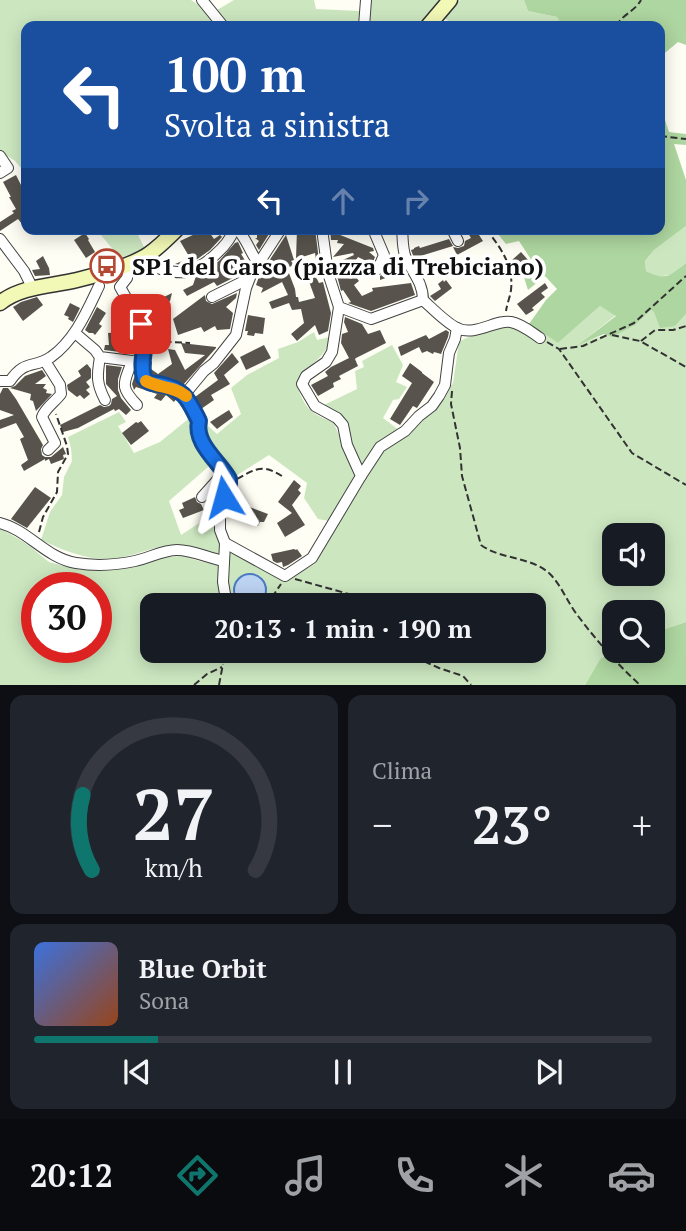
<!DOCTYPE html>
<html lang="it">
<head>
<meta charset="utf-8">
<style>
  body { margin:0; font-family:"PT Serif",serif; background:#20242c; color:#f1f3f6; height:100vh; display:flex; flex-direction:column; font-size:26px; white-space:nowrap }
  * { box-sizing:border-box; margin:0 }
  p { font-size:23px; color:#9ea1a6 }
  .icon { flex:none; width:38px; height:38px; fill:none; stroke:currentColor; stroke-width:2; stroke-linecap:round; stroke-linejoin:round }
  .map { position:relative; height:685px; overflow:hidden }
  .side { display:flex; flex-direction:column; gap:10px; padding:10px; background:#0d0f14; flex:1 }
  .side>* { flex:none }
  .hud { position:absolute; left:21px; top:21px; width:644px; height:214px; border-radius:14px; box-shadow:0 4px 18px #0003; background:#1a4fa0; color:#fff; overflow:hidden }
  .tools { position:absolute; left:602px; top:523px; display:grid; gap:14px }
  .tools a { display:grid; place-items:center; width:63px; height:63px; border-radius:14px; background:#171b24; box-shadow:0 4px 18px #0003; font-size:35px }
  .speed { position:absolute; left:21px; top:572px; display:flex; gap:14px; font-size:35px; font-weight:700; text-align:center }
  .speed>* { display:grid; place-content:center; width:91px; height:91px; border-radius:50%; background:#171b24; box-shadow:0 4px 18px #0003; line-height:1 }
  .speed .limit { border:10px solid #d22; background:#fff; color:#111 }
  .pin { position:absolute; display:grid; place-items:center; width:60px; height:60px; color:#fff; margin:-30px; border-radius:14px; box-shadow:0 4px 10px #0006 }
  .me { position:absolute; width:77px; margin:-38px; rotate:352deg; stroke-linejoin:round; filter:drop-shadow(0 0 5px #0008) }
  .turn { display:flex; align-items:center; gap:24px; height:147px; padding:0 28px; font-size:32px }
  .turn .icon { width:91px; height:91px; stroke-width:2.5 }
  .turn b { display:block; font-size:49px; line-height:60px }
  .lanes { display:flex; align-items:center; height:66px; padding:0 28px; background:#0003; justify-content:center; gap:35px; direction:ltr }
  .lanes .off { opacity:.35 }
  .big { font-size:52px; font-weight:700; line-height:1.1 }
  .side .tile { flex:1; display:flex; flex-direction:column; justify-content:center; gap:10px; min-width:0; padding:0 24px; border-radius:14px; background:#20242c }
  .side .dial { align-items:center; gap:0 }
  .dial svg { height:182px; overflow:visible; fill:none; stroke:#363941; stroke-width:7; stroke-linecap:round; text-anchor:middle }
  .dial text { fill:#f1f3f6; stroke:none }
  .song { display:flex; align-items:center; gap:21px }
  .cover { width:84px; height:84px; border-radius:10px; background:linear-gradient(135deg,hsl(220 70% 55%),hsl(20 70% 35%)) }
  .played { height:7px; border-radius:4px; background:linear-gradient(90deg,#0f766e 20%,#363941 20%) }
  .keys { display:flex; justify-content:space-around; direction:ltr }
  .heat { display:flex; justify-content:space-between; align-items:center; font-size:38px; direction:ltr }
  .side .tiles { flex:1; display:grid; gap:10px; grid-template-columns:1fr 1fr }
  .tile:last-child { grid-column:span 2 }
  .trip { position:absolute; left:140px; top:593px; width:406px; height:70px; border-radius:14px; background:#171b24; box-shadow:0 4px 18px #0003; font-weight:700; line-height:70px; text-align:center }
  .dock { display:flex; height:112px; justify-content:space-around; align-items:center; background:#090b0e; color:#9ea1a6 }
  .dock .icon { width:49px; height:49px }
  .dock .active { color:#0f766e }
  .dock b { font-size:32px; color:#f1f3f6 }
  .map>svg:first-child { display:block }
  .green { fill:#cce7c0; fill-rule:evenodd }
  .forest { fill:#aed6a0 }
  .water { fill:#bdd3f2; stroke:#4a7ac3; stroke-width:2 }
  .building { fill:#58544d }
  .lines { fill:none; stroke-linecap:round; stroke-linejoin:round }
  .street-casing { stroke:#434343; stroke-width:12 }
  .secondary-casing { stroke:#323232; stroke-width:17 }
  .path { stroke:#323232; stroke-width:2; stroke-dasharray:7 3.5; stroke-linecap:butt }
  .street { stroke:#fff; stroke-width:10 }
  .secondary { stroke:#f2f8b5; stroke-width:14 }
  .route-casing { stroke:#114b97; stroke-width:18 }
  .route { stroke:#1a73e8; stroke-width:12 }
  .slow { stroke:#f59e0b; stroke-width:12 }
  .labels { text-anchor:middle; dominant-baseline:central; stroke-width:7; stroke-linejoin:round; paint-order:stroke }
  .poi-label { font-size:24px; font-weight:bold; fill:#101010; stroke:#fff; text-anchor:start }
</style>
</head>
<body>
<div class="map">
<svg width="686" height="685" viewBox="0 0 686 685">
  <rect width="100%" height="100%" fill="#fefef4"/>
  <g class="green">
    <polygon points="0,0 191,0 202,7 215,26 26,26 26,166 21,168 15,161 0,151"/>
    <polygon points="234,0 314,0 316,9 359,11 359,26 229,26 217,10"/>
    <polygon points="370,0 444,0 421,26 368,26"/>
    <polygon points="461,0 524,0 528,11 557,17 562,26 455,25 442,17 456,2"/>
    <polygon points="686,226 686,263 673,274 658,277 646,271 645,261 654,250"/>
    <polygon points="96,229 135,229 145,249 120,258"/>
    <path d="M600 306 616 315 581 343 635 325 651 310 675 326 686 314V622L653 633V612H614V650L600 659 585 685H0V528L27 544 49 562 80 570H113L141 565 166 557 184 556 199 561 216 564 232 552 287 579 315 564 382 451 407 434 432 412 453 383 459 342C479 330 506 327 529 324L558 343ZM614 536H653V574H614ZM37 588H96V648H37ZM152 606H534V651H152Z"/>
    <path d="M314 332 317 340 330 337C329 342 328 348 324 352 310 372 288 372 303 400 309 413 320 417 333 422 342 439 346 458 355 475L329 521 318 519 304 498 307 483 269 455 234 477C222 463 203 447 201 427L206 424 217 434 241 414 231 388 247 375 279 358 278 349 298 342Z"/>
    <path d="M392 345 403 365 396 382 407 387 399 399 393 400 383 418 400 431C377 443 375 445 360 467L336 412 324 405 357 389 355 371 364 367 362 361Z"/>
    <path d="M119 412 126 422 118 426 134 453 160 442 192 416 207 455 208 467 169 501 181 535 210 516 209 502 223 483C224 497 215 512 215 527 215 538 222 542 218 554 204 553 192 544 177 545 159 545 141 553 124 557 95 564 67 552 41 540L50 512 62 495 64 477 72 461 71 448 68 437Z"/>
  </g>
  <g class="forest">
    <polygon points="524,0 686,0 686,45 678,42 660,57 660,26 562,26 557,17 528,11"/>
    <path d="M660 105 669 132 686 134V145L674 144 686 180V226L654 250 645 261 646 271C665 281 670 276 686 263V314L675 326 660 328 654 312 651 310 635 325 612 337 604 334 578 345 616 316 600 306 558 343 529 324 546 300 557 289 545 276 528 290 523 274 534 264 519 241 506 244 494 229H660Z"/>
    <polygon points="686,622 686,685 585,685 600,659 614,650 653,651 653,633"/>
  </g>
  <circle class="water" cx="250" cy="590" r="16"/>
  <g class="building">
    <polygon points="16,175 22,187 26,184 26,229 18,219 0,231 0,222 14,213 12,211 16,209 9,197 11,197 3,182"/>
    <polygon points="197,229 207,229 214,239 220,235 222,237 210,250 196,260 184,265 175,264 190,258 180,241 195,234 193,232"/>
    <polygon points="247,229 272,229 259,250 256,245 259,241 255,238 257,238 257,235"/>
    <polygon points="297,229 315,229 319,260 316,260 315,253 296,259"/>
    <polygon points="330,229 330,231 373,248 374,251 369,252 375,257 372,264 358,257 350,269 359,281 354,285 362,296 373,291 372,288 411,283 415,295 371,311 348,303 351,302 343,290 341,291 334,264 354,255 353,253 333,257 344,244 337,243 338,240 331,240"/>
    <polygon points="470,229 475,229 483,241 457,255 453,247 458,248 464,246 465,241 471,238 468,233 470,232"/>
    <polygon points="85,233 89,239 88,240 95,252 86,258 74,240"/>
    <polygon points="286,235 294,260 291,261 294,265 287,268 295,289 296,297 298,297 299,302 315,298 307,276 314,273 319,283 323,282 331,313 328,331 319,335 315,325 297,341 291,334 304,323 301,309 292,310 289,303 272,309 269,302 288,295 282,282 261,293 263,288 256,285 260,274 268,277 277,272 274,263 269,261"/>
    <polygon points="449,239 453,246 414,258 411,250 414,249 414,248 419,246 420,248"/>
    <polygon points="238,242 243,253 241,254 248,265 245,270 239,275 227,271 233,278 217,286 214,282 187,296 183,290 193,285 196,276 219,261 235,243"/>
    <polygon points="521,252 529,261 517,272 512,260"/>
    <polygon points="43,256 49,268 50,275 35,276 32,270 40,269 36,261"/>
    <polygon points="391,265 392,267 401,265 405,271 380,280 380,276 384,273 387,266"/>
    <polygon points="443,280 444,282 446,280 452,288 435,301 430,296 441,289 438,284"/>
    <polygon points="545,283 548,288 541,293 545,297 532,308 534,310 526,315 517,304"/>
    <polygon points="172,293 170,301 144,315 139,305 160,295 162,298"/>
    <polygon points="237,293 236,298 226,307 233,313 230,329 217,330 215,326 204,332 201,327 178,335 173,319 205,295 206,301 212,304"/>
    <polygon points="37,297 43,305 23,321 13,307 21,302"/>
    <polygon points="70,303 80,308 73,322 68,319 69,317 64,315"/>
    <polygon points="97,307 106,313 99,324 102,326 95,335 93,333 89,333 85,330"/>
    <polygon points="248,315 265,318 263,334 255,333 254,336 247,335 248,331 245,331"/>
    <polygon points="345,317 362,324 368,334 380,330 386,343 356,358 355,359 358,366 339,376 341,379 333,383 334,387 318,396 311,385 328,376 325,372 331,367 349,358 341,343 342,334 348,332 344,322"/>
    <polygon points="446,330 449,332 448,337 441,354 434,352 433,354 427,351 422,353 419,347 401,356 398,347 426,335 429,339"/>
    <polygon points="121,332 120,348 117,348 129,353 104,350 105,345 109,345 108,333"/>
    <polygon points="181,343 216,347 216,348 183,385 170,379 151,374 150,361 152,362 151,369 158,374 172,364 168,349 175,350 185,370 205,355 185,353"/>
    <polygon points="264,345 271,358 246,370 240,357"/>
    <polygon points="232,353 239,362 224,375 230,384 211,395 214,400 201,409 195,397 218,380 214,373"/>
    <polygon points="410,363 422,372 422,373 434,382 417,408 413,406 400,425 390,419 412,383 402,376"/>
    <polygon points="87,364 91,369 91,378 86,382 90,387 86,390 90,394 84,399 80,395 77,397 68,390 67,385 81,376 78,371"/>
    <polygon points="106,365 122,367 118,379 118,390 121,398 131,410 126,415 119,409 115,411 114,409 78,428 63,432 60,425 100,405 104,407 109,406 111,404 112,399 117,396 106,384"/>
    <polygon points="42,370 46,376 35,384 46,384 43,388 47,390 46,393 52,394 36,411 33,401 30,400 31,394 10,388 15,386 25,376"/>
    <polygon points="136,372 138,383 144,388 166,393 176,399 174,402 166,395 161,401 154,398 157,394 136,387 134,390 132,384"/>
    <polygon points="3,388 8,388 16,399 43,445 41,449 42,455 45,457 51,457 63,447 66,454 63,455 64,459 51,464 49,459 45,461 45,459 24,471 21,465 28,460 20,439 24,437 16,423 0,429 0,420 14,415 0,410 0,394"/>
    <polygon points="229,410 233,417 217,429 210,422"/>
    <polygon points="141,421 149,431 131,445 122,433 136,422 138,423"/>
    <polygon points="294,480 301,486 298,490 301,493 292,505 305,525 285,537 277,523 292,513 278,502"/>
    <polygon points="35,487 51,498 27,528 11,519"/>
    <polygon points="195,497 197,502 201,504 204,510 183,518 179,510 184,508 182,503"/>
    <polygon points="247,506 268,514 264,522 260,522 258,526 247,519 249,515 244,514"/>
    <polygon points="294,549 296,550 297,549 302,556 288,565 283,567 282,562 277,563 273,561 271,554"/>
  </g>
  <g class="lines">
    <defs>
      <g id="street">
        <polyline points="202,0 223,26"/>
        <polyline points="364,26 366,0"/>
        <polyline points="0,156 8,168 0,173"/>
        <path d="M237 229C247 239 250 253 259 264"/>
        <polyline points="322,229 328,273 339,307 371,319 423,300"/>
        <polyline points="373,229 384,255 378,269"/>
        <path d="M402 229C403 238 402 249 406 258 412 272 423 282 423 300 433 309 445 322 457 328 475 337 496 319 511 322 522 324 531 332 540 338"/>
        <polyline points="452,229 458,241"/>
        <polyline points="0,239 24,271 33,289"/>
        <path d="M147 256C150 259 154 266 158 268 165 271 179 273 186 272 203 268 229 246 234 229"/>
        <path d="M130 263 127 278 120 287 146 333 145 347 142 360 144 378C150 384 152 383 159 384 185 389 188 399 199 421 194 444 219 460 229 479V485L221 503 220 519V530L225 543 223 582 227 606"/>
        <polyline points="212,297 242,282 251,275"/>
        <polyline points="75,333 95,350 100,357 132,361 142,360"/>
        <path d="M100 357C97 375 96 383 105 400"/>
        <path d="M45 361 60 385 61 394C55 402 45 408 42 417L55 443 48 450"/>
        <path d="M132 361C124 384 119 386 137 405"/>
        <path d="M0 381H10C25 359 33 369 51 357 75 340 87 311 99 286"/>
        <polyline points="185,394 204,371 214,363 236,335 246,288 251,275 281,229"/>
        <polyline points="361,476 380,447 405,431 419,416 432,406 439,396 445,385 449,353 455,339 457,328"/>
        <polyline points="202,497 219,478 226,474"/>
        <path d="M0 523C28 530 46 558 76 563 94 566 116 565 135 561 149 558 163 550 177 550 193 550 208 558 224 561"/>
        <polyline points="225,543 285,576 312,558 361,476 347,445 343,425 337,418 315,406 302,384 306,376 326,362 332,352 339,307"/>
        <polyline points="227,656 228,651"/>
      </g>
      <g id="secondary">
        <polyline points="428,26 450,0"/>
        <path d="M0 303C21 286 52 286 77 280 97 275 132 266 149 254 159 247 168 238 177 229"/>
      </g>
    </defs>
    <use href="#street" class="street-casing"/>
    <use href="#secondary" class="secondary-casing"/>
    <g class="path">
      <path d="M616 26C622 15 635 11 641 0"/>
      <polyline points="660,136 686,139"/>
      <path d="M486 229C500 247 514 265 511 290 510 297 507 304 506 311"/>
      <polyline points="612,335 640,341 686,367"/>
      <polyline points="154,341 190,343"/>
      <polyline points="641,341 655,330 673,330 686,326"/>
      <polyline points="547,342 559,349 632,453 686,485"/>
      <polyline points="560,349 583,346 634,323 686,276"/>
      <path d="M452 391 451 404 460 448 462 476 481 545C501 560 532 556 551 575 562 587 568 603 578 616 597 641 617 664 640 685"/>
      <path d="M237 479C258 467 264 464 285 478"/>
      <polyline points="39,532 43,517 57,492 58,472 68,454 67,446 56,414"/>
      <polyline points="295,579 356,596 374,606"/>
      <polyline points="266,606 281,584"/>
      <polyline points="406,651 419,659 439,668 463,676 471,685"/>
      <polyline points="194,685 207,674 222,667"/>
      <polyline points="219,685 223,664"/>
    </g>
    <use href="#street" class="street"/>
    <use href="#secondary" class="secondary"/>
  </g>
  <g class="lines">
    <defs>
      <path id="route" d="M141 324C151 343 138 357 144 378 150 384 152 383 159 384 185 389 188 399 199 421 194 444 219 461 229 479V485L224 497"/>
    </defs>
    <use href="#route" class="route-casing"/>
    <use href="#route" class="route"/>
    <path class="slow" d="M146 381C158 388 174 386 186 396"/>
  </g>
  <defs>
    <symbol id="bus-ring" viewBox="-11 -11 22 22"><circle r="9.5" fill="#fff" stroke="#b54733" stroke-width="1.5"/><path d="M-5-6H5V4H4V6H2V4H-2V6H-4V4H-5ZM-3.5-4V0h7V-4ZM-3.5 1.2v1.5H-2V1.2ZM2 1.2v1.5H3.5V1.2Z" fill="#b54733"/></symbol>
  </defs>
  <g fill-rule="evenodd">
    <use href="#bus-ring" x="88" y="247" width="38" height="38"/>
  </g>
  <g class="labels">
    <g class="poi-label">
      <text x="132" y="266">SP1 del Carso (piazza di Trebiciano)</text>
    </g>
  </g>
</svg>
<div class="tools">
<a><svg class="icon" aria-label="sound" viewBox="0 0 24 24"><path d="M4 9h4l5-4v14l-5-4H4zM17 9q2 3 0 6"/></svg></a>
<a><svg class="icon" aria-label="search" viewBox="0 0 24 24"><circle cx="10" cy="10" r="6"/><path d="M15 15l6 6"/></svg></a>
</div>
<div class="speed"><div class="limit">30</div></div>
<div class="pin" style="left:141px;top:324px;background:#d93025"><svg class="icon" aria-label="arrive" viewBox="0 0 24 24"><path d="M6 21V4h12l-3 4 3 4H6"/></svg></div>
<svg class="me" style="left:224px;top:497px" viewBox="-20 -20 40 40"><path d="M0-17L14 15 0 8-14 15z" fill="#1a73e8" stroke="#fff" stroke-width="4"/></svg>
<div class="trip">20:13 · 1 min · 190 m</div>
<div class="hud">
<div class="turn"><svg class="icon" aria-label="left" viewBox="0 0 24 24"><path d="M17 20v-9H6M10 6l-5 5 5 5"/></svg><div><b>100 m</b>Svolta a sinistra</div></div>
<div class="lanes"><svg class="icon" aria-label="left" viewBox="0 0 24 24"><path d="M17 20v-9H6M10 6l-5 5 5 5"/></svg><svg class="icon off" aria-label="ahead" viewBox="0 0 24 24"><path d="M12 20V5M6 11l6-6 6 6"/></svg><svg class="icon off" aria-label="right" viewBox="0 0 24 24"><path d="M7 20v-9h11M14 6l5 5-5 5"/></svg></div>
</div>
</div>
<section class="side">
<div class="tiles">
<div class="tile dial"><svg viewBox="0 0 100 80">
<path d="M14 69A42 42 0 1 1 86 69"/>
<path d="M14 69A42 42 0 0 1 10 36" stroke="#0f766e"/>
<text x="50" y="56" font-size="32" font-weight="700">27</text>
<text x="50" y="72" font-size="11">km/h</text>
</svg></div>
<div class="tile"><p>Clima</p>
<div class="heat"><a>−</a><b class="big">23°</b><a>+</a></div>
</div>
<div class="tile">
<div class="song"><i class="cover"></i><div><b>Blue Orbit</b><p>Sona</p></div></div>
<div class="played"></div>
<div class="keys"><svg class="icon" aria-label="previous" viewBox="0 0 24 24"><path d="M18 5L8 12l10 7zM5 5v14"/></svg><svg class="icon" aria-label="pause" viewBox="0 0 24 24"><path d="M8 5v14M16 5v14"/></svg><svg class="icon" aria-label="next" viewBox="0 0 24 24"><path d="M6 5l10 7-10 7zM19 5v14"/></svg></div>
</div>
</div>
</section>
<nav class="dock">
<b>20:12</b>
<svg class="icon active" aria-label="directions" viewBox="0 0 24 24"><path d="M12 3l9 9-9 9-9-9zM9 14v-3h6M13 9l2 2-2 2"/></svg>
<svg class="icon" aria-label="music" viewBox="0 0 24 24"><path d="M9 18V5l10-2v13"/><circle cx="6" cy="18" r="3"/><circle cx="16" cy="16" r="3"/></svg>
<svg class="icon" aria-label="phone" viewBox="0 0 24 24"><path d="M5 4h4l2 5-3 2q2 4 5 5l2-3 5 2v4C11 20 4 13 5 4z"/></svg>
<svg class="icon" aria-label="climate" viewBox="0 0 24 24"><path d="M12 3v18M4 7l16 10M4 17L20 7"/></svg>
<svg class="icon" aria-label="car" viewBox="0 0 24 24"><path d="M5 17H2v-5l4-1 3-4h7l3 4 3 1v5h-3M9 17h6M6 11h13"/><circle cx="7" cy="17" r="2"/><circle cx="17" cy="17" r="2"/></svg>
</nav>
</body>
</html>
